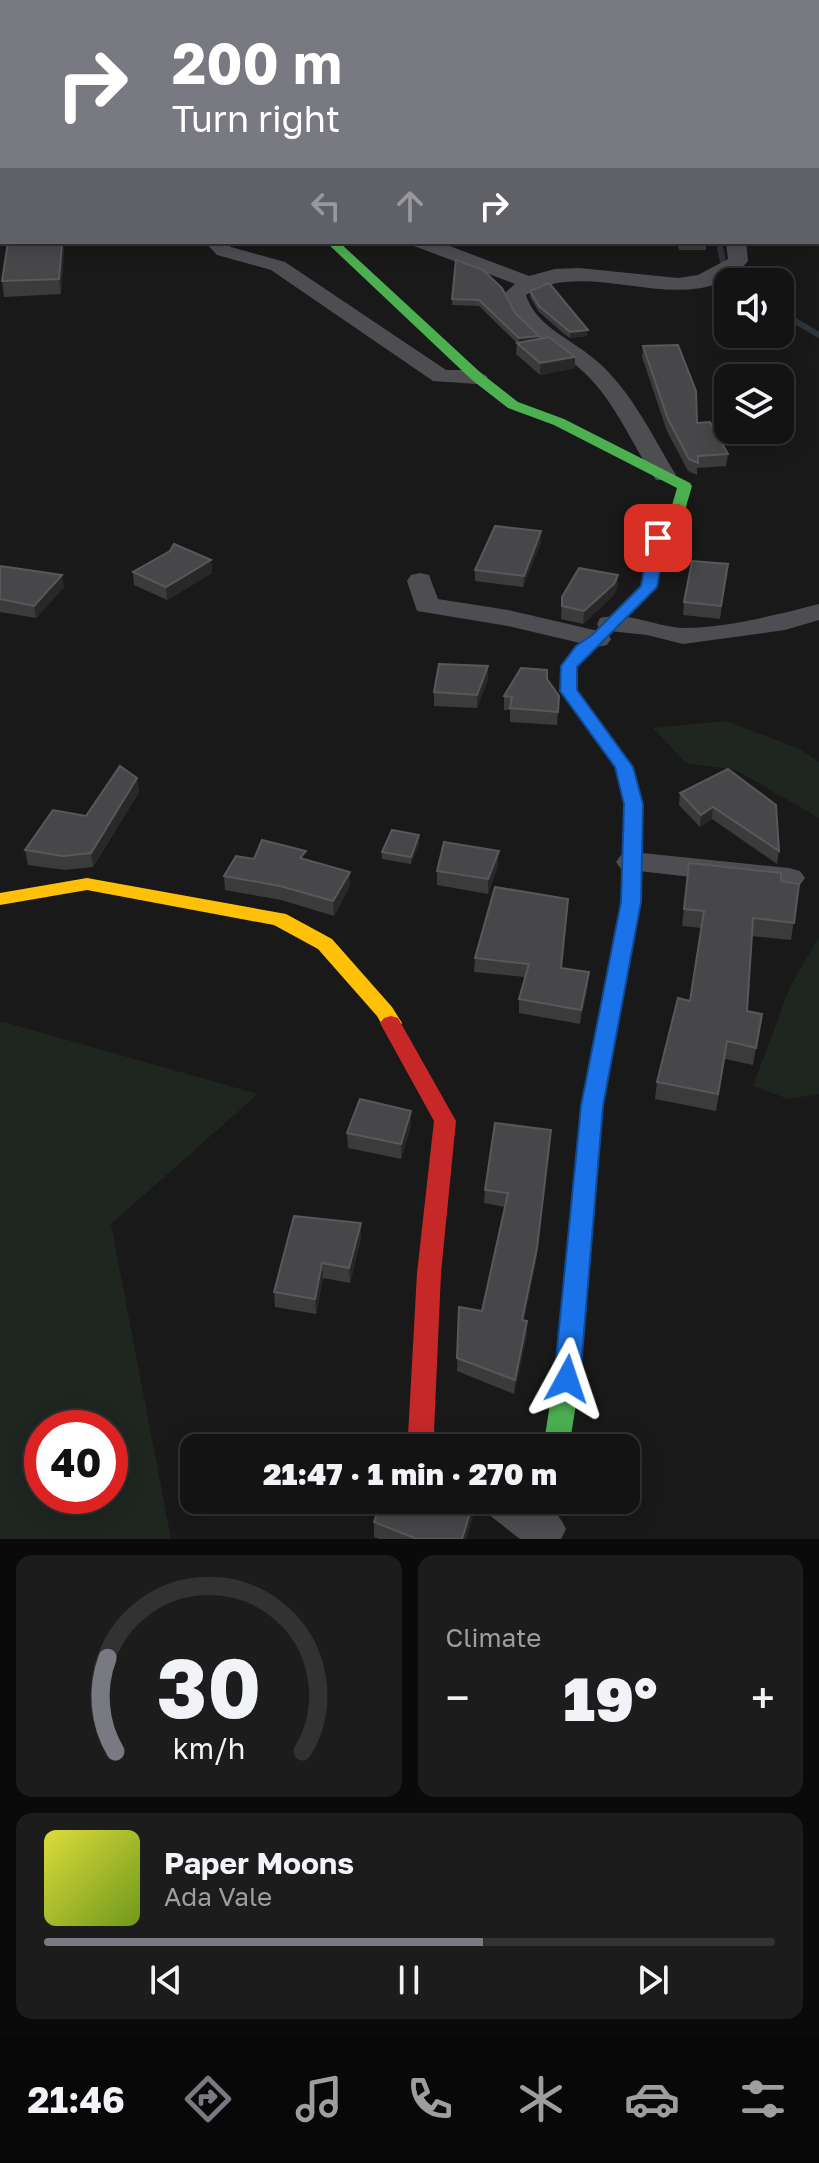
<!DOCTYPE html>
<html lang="en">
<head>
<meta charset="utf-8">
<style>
  body { margin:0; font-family:"Golos Text",sans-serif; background:#1c1c1c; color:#f1f3f6; height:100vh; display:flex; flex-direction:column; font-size:30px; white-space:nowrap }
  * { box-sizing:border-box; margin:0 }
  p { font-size:26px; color:#9d9ea0 }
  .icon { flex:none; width:44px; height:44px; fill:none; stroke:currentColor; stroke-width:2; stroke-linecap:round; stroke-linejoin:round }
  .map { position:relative; height:1539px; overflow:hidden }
  .drawer { display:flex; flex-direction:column; gap:16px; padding:16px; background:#0a0a0a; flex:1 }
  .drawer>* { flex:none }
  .hud { position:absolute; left:0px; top:0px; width:820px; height:244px; box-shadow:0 4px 20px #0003,0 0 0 2px #323233; background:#797a81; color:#fff; overflow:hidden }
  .controls { position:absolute; left:714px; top:268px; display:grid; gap:16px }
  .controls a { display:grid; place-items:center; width:80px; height:80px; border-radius:16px; background:#131313; box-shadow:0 4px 20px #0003,0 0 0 2px #323233; font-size:40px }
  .speed { position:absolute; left:24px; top:1410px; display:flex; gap:16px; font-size:40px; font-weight:700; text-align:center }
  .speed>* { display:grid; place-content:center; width:104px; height:104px; border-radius:50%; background:#131313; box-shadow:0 4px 20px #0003,0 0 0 2px #323233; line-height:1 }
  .speed .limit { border:12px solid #d22; background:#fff; color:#111 }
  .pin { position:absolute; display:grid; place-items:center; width:68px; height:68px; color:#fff; margin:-34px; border-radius:16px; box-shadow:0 4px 12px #0006 }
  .me { position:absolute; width:88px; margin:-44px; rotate:5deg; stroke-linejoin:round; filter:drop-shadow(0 0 6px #0008) }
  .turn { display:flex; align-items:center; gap:28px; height:168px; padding:0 40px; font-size:36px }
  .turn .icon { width:104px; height:104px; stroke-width:2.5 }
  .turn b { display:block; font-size:56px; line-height:68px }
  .lanes { display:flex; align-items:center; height:76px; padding:0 40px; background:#0003; justify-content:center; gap:40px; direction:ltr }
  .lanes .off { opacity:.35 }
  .big { font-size:60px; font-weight:800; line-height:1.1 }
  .drawer .card { flex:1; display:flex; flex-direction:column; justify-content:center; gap:12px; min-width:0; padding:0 28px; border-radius:16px; background:#1c1c1c }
  .drawer .dial { align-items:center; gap:0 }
  .dial svg { height:208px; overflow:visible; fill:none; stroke:#323233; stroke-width:7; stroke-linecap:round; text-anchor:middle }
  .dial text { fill:#f1f3f6; stroke:none }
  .song { display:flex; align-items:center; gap:24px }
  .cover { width:96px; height:96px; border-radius:12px; background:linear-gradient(135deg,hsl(60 70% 55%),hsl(80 70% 35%)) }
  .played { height:8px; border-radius:4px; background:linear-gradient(90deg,#797a81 60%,#323233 60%) }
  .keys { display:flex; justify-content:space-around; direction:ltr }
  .heat { display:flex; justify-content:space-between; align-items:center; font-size:44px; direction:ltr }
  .drawer .tiles { flex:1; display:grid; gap:16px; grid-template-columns:1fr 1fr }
  .card:last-child { grid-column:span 2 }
  .trip { position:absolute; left:180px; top:1434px; width:460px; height:80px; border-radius:16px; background:#131313; box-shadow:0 4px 20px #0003,0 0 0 2px #323233; font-weight:800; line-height:80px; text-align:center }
  .dock { display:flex; height:128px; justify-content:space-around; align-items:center; background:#080808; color:#9d9ea0 }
  .dock .icon { width:56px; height:56px }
  .dock .active { color:#797a81 }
  .dock b { font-size:36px; color:#f1f3f6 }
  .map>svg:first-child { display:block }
  .green { fill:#1f2620; fill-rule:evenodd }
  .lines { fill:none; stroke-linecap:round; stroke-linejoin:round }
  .stream { stroke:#2d343a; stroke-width:6 }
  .river { fill:#2d343a; fill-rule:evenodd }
  .street { fill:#4e4e52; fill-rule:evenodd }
  .fast { fill:#4caf50; fill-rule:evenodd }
  .slow { fill:#ffc107; fill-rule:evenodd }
  .jam { fill:#c62828; fill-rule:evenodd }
  .wall { fill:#3b3b3c }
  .shaded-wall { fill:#282829 }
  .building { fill:#47474a; stroke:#57585b; stroke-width:2 }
  .route { fill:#1a73e8; stroke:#114b97; stroke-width:2 }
</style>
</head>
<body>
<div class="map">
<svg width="819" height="1539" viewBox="0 0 819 1539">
  <rect width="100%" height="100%" fill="#191919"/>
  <g class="green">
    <polygon points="726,721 800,749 819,762 819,818 736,770 686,763 653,728"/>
    <polygon points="819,937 819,1094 788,1099 753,1086 790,987"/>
    <path d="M4 1022 258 1094 111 1224 171 1539H0V1023ZM110 1428V1496H42V1428Z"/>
  </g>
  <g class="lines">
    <g class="stream">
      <polyline points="719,242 723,262 749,282"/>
      <polyline points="780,312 819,335"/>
    </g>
    <polygon class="river" points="336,0 365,0 334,2"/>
    <g class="street">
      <polygon points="479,0 496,0 497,2 480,2"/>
      <rect x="0" y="72" width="2" height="10"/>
      <polygon points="819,108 819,121 818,121 818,108"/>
      <rect x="818" y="152" width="1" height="11"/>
      <polygon points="205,242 226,242 231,247 285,262 446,370 477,370 488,377 477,384 433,381 271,270 217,255"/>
      <path d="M411 242H439L529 276 555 269 579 268 678 278 698 275 728 259 726 242H746L748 261C694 327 590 253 526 295 535 324 566 337 588 354 628 383 651 434 676 475L672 480H656C630 442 614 397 578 367 551 343 516 330 505 293L515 284 414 246Z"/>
      <polygon points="420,573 429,575 438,599 508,610 607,633 611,639 607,645 597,647 508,626 417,611 407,581 411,575"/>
      <path d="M819 604V620L785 630 683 644 647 635 600 630 597 624 600 618C631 611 657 628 685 628 730 627 776 615 819 604Z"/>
      <polygon points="632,852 789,868 800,871 805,878 800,885 789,888 621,869 616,862 621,855"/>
      <path d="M481 1500C517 1500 549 1491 566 1529L561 1539H520L488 1514Z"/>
    </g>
    <g class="fast">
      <polygon points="326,242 339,242 482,374 518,402 564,419 690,483 692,486 683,517 665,539 657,587 640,605 634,607 626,602 641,586 650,538 669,516 677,488 554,425 508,408 472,380"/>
      <polygon points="632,863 642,869 641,902 603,1106 580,1379 569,1448 543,1448 554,1379 581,1106 621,902 622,869"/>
    </g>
    <polygon class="slow" points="87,878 286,914 332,939 392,1007 402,1023 398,1028 384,1028 377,1016 318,949 274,925 87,890 0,905 0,893"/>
    <g class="jam">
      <polygon points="634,597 642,602 640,605 577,667 578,691 633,767 642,804 642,869 632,875 622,869 624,804 615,767 560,691 561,666 628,599"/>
      <polygon points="391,1016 398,1018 456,1121 441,1273 434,1431 446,1440 450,1448 417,1448 408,1436 417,1273 434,1121 380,1023 384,1018"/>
    </g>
  </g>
  <g class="wall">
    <polygon points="677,242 706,242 706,250 679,250"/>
    <polygon points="64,250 61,294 4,297 2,281"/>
    <polygon points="456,260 539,336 539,338 575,357 575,368 540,375 516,354 517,343 479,306 452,305"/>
    <polygon points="530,291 587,336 570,338 563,333 539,312 530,297"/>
    <polygon points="643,346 697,423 728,454 726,466 697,468 697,475 688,471 667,431 642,357"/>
    <polygon points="541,531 541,542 523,587 475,581 475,570"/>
    <polygon points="211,560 212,573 167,600 134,585 133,572"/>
    <polygon points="728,564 720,619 683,615 684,602"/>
    <polygon points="0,566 64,587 36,618 0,612"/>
    <polygon points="618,575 617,588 613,596 583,624 561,619 562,597"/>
    <polygon points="488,666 488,679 477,708 434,706 434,692"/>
    <polygon points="547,679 559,696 557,725 510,722 510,710 504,710 504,696"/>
    <polygon points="728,769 779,851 777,864 712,819 700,827 679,805 680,793"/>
    <polygon points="137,778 139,792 93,867 65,870 28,865 25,850 86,816"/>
    <polygon points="419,843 411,864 382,859 382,852"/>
    <polygon points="254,859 306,860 350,886 334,916 281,900 225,890 224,876"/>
    <polygon points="689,863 799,884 791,940 752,936 747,1011 762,1014 753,1065 725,1059 716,1111 655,1099 657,1082 690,1001 701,928 682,926"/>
    <polygon points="498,865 488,894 437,885 437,871"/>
    <polygon points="475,958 562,968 588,986 580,1024 519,1013 519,999 525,977 474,972"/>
    <polygon points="411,1111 411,1126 401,1159 348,1148 347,1133"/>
    <polygon points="551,1130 536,1261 524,1320 527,1335 514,1394 457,1371 459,1307 482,1311 505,1207 484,1203 485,1190"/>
    <polygon points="361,1223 361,1238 350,1283 323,1278 316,1314 275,1307 274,1292"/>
    <polygon points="382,1500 477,1500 466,1539 379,1539 374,1537 374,1522"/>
  </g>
  <g class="shaded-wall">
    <polygon points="62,242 63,242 64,250 61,294 59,279"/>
    <polygon points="588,330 587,336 570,338 570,332"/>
    <polygon points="539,336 539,341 519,344 519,338"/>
    <polygon points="575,357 575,368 540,375 540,363"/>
    <polygon points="541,531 541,542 523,587 524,576"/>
    <polygon points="211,560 212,573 167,600 166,587"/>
    <polygon points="62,575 64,587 36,618 34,606"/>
    <polygon points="618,575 617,588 613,596 583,624 584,611"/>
    <polygon points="488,666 488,679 477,708 477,695"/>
    <polygon points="137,778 139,792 93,867 91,853"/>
    <polygon points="713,807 712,819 700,827 701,815"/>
    <polygon points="419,835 419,843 411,864 411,857"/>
    <polygon points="499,851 498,865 488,894 488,879"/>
    <polygon points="350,872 350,886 334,916 333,901"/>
    <polygon points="589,972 588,986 580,1024 581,1010"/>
    <polygon points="411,1111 411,1126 401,1159 401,1144"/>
    <polygon points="551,1130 536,1261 521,1334 522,1320"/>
    <polygon points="361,1223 361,1238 350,1283 349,1268"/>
    <polygon points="322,1263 323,1278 316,1314 315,1299"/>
    <polygon points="527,1321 527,1335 514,1394 515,1380"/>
    <polygon points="474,1500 477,1500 477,1504 466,1539 462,1539"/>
  </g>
  <g class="building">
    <polygon points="65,0 88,0 89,2 65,2"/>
    <polygon points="0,80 2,80 2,120 0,113"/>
    <polygon points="8,242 62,242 59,279 2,281"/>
    <polygon points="679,242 706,242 707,244 680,244"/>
    <polygon points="456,260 483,270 502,288 515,313 539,336 519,338 479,300 452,299"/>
    <polygon points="549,283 588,330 570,332 539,306 530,291"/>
    <polygon points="549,337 575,357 540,363 517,343"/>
    <polygon points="678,345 696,391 697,423 710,422 728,454 698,456 698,463 689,459 668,419 643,346"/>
    <polygon points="495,526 541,531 524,576 475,570"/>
    <polygon points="174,544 211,560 166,587 133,572 170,551"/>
    <polygon points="692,561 728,564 721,606 684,602"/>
    <polygon points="0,566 62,575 34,606 0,599"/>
    <polygon points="579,568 618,575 614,584 584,611 562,606 562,597"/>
    <polygon points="439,664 488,666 477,695 434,692"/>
    <polygon points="521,668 547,670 547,679 559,696 558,712 510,708 512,697 504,696"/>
    <polygon points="120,766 137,778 91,853 63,856 25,850 53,810 86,816"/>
    <polygon points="728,769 776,805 779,851 713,807 701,815 680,793"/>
    <polygon points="392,830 419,835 411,857 382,852"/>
    <polygon points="262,840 306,851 300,858 350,872 333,901 280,886 224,876 236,856 254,859"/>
    <polygon points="444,842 499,851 488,879 437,871"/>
    <polygon points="689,863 781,873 781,881 799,884 794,923 753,918 747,1011 762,1014 756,1048 727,1041 718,1094 657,1082 678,998 690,1001 704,911 684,909"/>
    <polygon points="495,887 568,899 561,968 589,972 581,1010 519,999 529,964 475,958"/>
    <polygon points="360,1099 411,1111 401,1144 347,1133"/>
    <polygon points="495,1123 551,1130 537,1248 522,1320 527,1321 515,1380 457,1358 459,1307 482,1311 508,1193 485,1190"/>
    <polygon points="294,1216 361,1223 349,1268 322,1263 315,1299 274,1292"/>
    <polygon points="382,1500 474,1500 462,1539 417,1539 374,1522"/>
  </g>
  <polygon class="route" points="658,533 666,538 657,587 577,667 577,690 633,767 643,804 641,902 603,1106 580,1379 576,1387 567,1390 558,1387 554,1379 581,1106 621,902 624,804 615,767 560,691 561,666 576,646 592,635 641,586 650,538"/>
</svg>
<div class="controls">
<a><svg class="icon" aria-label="sound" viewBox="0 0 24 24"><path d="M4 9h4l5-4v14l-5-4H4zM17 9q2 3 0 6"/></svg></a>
<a><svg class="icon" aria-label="layers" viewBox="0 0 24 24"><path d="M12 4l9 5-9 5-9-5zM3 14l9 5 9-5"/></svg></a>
</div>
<div class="speed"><div class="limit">40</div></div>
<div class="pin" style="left:658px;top:538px;background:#d93025"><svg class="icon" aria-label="arrive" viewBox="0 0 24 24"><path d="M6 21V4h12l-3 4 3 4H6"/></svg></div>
<svg class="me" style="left:567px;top:1379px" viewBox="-20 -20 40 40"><path d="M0-17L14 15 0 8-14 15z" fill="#1a73e8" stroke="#fff" stroke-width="4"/></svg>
<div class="trip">21:47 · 1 min · 270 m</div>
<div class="hud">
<div class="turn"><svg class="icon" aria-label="right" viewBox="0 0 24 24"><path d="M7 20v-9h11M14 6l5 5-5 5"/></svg><div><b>200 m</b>Turn right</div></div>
<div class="lanes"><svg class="icon off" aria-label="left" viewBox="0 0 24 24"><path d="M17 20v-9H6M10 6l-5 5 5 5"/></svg><svg class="icon off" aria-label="ahead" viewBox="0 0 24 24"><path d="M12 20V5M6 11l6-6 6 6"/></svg><svg class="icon" aria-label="right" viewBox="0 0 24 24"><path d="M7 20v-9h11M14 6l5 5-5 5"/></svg></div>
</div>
</div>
<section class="drawer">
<div class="tiles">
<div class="card dial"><svg viewBox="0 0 100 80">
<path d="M14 69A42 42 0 1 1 86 69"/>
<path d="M14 69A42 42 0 0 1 11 33" stroke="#797a81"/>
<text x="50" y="56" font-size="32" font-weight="700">30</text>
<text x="50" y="72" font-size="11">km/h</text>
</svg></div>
<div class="card"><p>Climate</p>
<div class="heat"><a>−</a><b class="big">19°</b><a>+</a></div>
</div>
<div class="card">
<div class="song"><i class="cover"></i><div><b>Paper Moons</b><p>Ada Vale</p></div></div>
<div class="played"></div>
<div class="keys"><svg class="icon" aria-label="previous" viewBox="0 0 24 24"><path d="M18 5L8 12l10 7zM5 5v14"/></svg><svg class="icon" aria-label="pause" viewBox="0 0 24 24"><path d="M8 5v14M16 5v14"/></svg><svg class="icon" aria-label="next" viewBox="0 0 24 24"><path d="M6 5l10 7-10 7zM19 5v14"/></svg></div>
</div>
</div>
</section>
<nav class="dock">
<b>21:46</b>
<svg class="icon active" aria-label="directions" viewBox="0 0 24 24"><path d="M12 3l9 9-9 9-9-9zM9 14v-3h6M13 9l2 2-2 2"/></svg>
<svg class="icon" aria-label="music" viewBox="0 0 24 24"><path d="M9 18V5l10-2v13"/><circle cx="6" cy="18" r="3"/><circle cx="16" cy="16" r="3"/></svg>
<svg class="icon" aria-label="phone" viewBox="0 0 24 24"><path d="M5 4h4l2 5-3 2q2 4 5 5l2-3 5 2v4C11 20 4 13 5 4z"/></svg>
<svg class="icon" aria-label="climate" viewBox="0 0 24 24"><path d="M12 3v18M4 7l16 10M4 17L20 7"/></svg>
<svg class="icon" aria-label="car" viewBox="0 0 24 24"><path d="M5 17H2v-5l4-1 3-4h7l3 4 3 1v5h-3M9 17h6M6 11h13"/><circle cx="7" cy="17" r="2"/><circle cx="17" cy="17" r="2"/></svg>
<svg class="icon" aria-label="filters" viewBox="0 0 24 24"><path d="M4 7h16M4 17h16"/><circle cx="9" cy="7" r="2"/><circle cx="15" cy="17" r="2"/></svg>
</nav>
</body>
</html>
